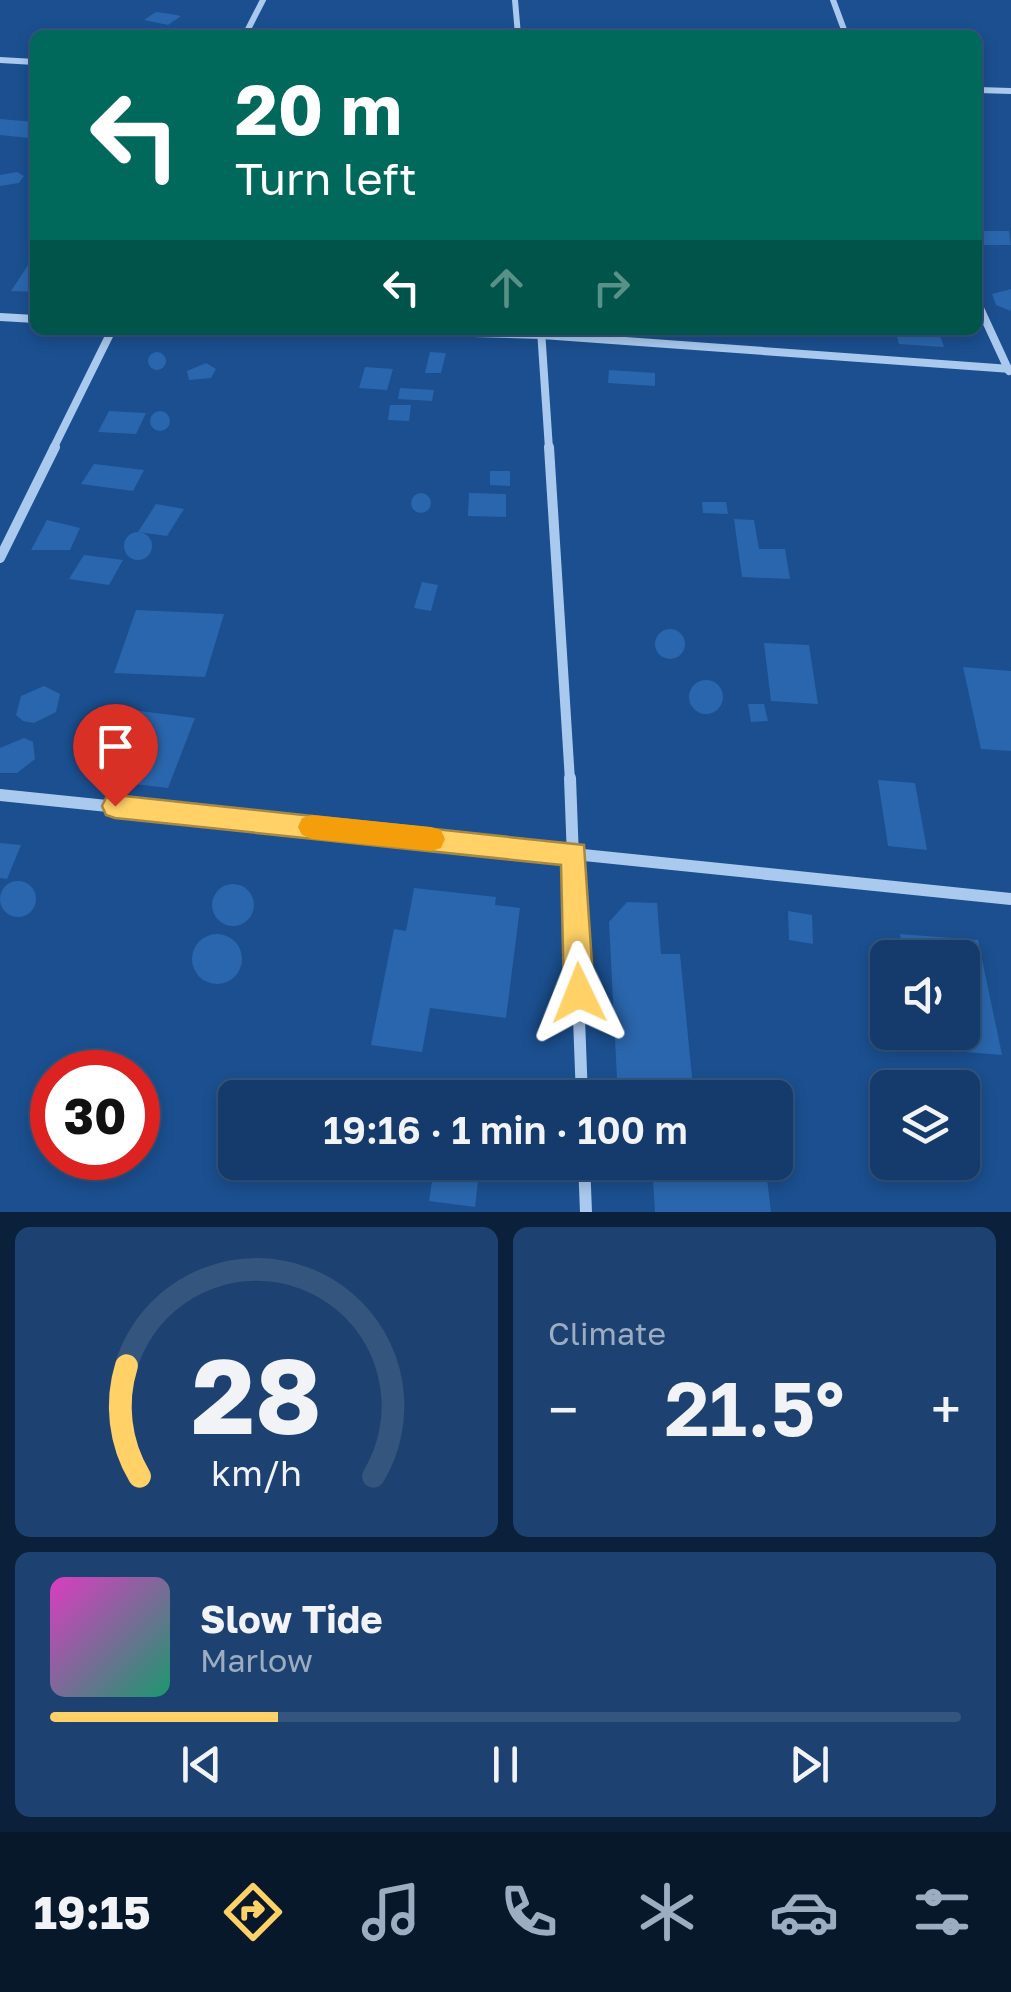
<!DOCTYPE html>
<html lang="en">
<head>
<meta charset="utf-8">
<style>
  body { margin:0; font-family:"Golos Text",sans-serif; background:#1d4271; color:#f1f3f6; height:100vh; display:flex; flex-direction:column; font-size:38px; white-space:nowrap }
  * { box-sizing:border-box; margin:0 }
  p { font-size:32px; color:#9dadc1 }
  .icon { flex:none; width:55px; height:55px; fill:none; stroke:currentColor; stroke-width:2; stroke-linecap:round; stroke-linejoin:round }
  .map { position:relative; height:1212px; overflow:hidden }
  .sheet { display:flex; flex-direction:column; gap:15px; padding:15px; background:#0b203b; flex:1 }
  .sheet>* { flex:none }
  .guide { position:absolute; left:30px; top:30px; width:952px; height:305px; border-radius:15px; box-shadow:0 5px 15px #0003,0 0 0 2px #33557e; background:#00695c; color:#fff; overflow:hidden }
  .buttons { position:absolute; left:870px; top:940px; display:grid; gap:20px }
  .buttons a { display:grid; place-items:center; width:110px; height:110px; border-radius:15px; background:#143b6b; box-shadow:0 5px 15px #0003,0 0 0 2px #33557e; font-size:50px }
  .speed { position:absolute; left:30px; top:1050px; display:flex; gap:20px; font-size:50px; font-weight:700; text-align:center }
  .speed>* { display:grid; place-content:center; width:130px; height:130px; border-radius:50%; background:#143b6b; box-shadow:0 5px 15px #0003,0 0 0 2px #33557e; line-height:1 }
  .speed .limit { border:15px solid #d22; background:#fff; color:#111 }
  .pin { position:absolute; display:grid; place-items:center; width:85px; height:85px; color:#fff; margin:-102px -42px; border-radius:50% 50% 50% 0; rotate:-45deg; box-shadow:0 0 10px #0007 }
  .pin .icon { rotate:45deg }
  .me { position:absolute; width:110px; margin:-55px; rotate:358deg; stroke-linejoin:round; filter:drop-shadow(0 0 8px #0008) }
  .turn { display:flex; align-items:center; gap:35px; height:210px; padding:0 40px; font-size:45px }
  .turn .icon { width:130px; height:130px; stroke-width:2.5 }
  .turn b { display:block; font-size:70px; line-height:85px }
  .lanes { display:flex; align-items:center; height:95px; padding:0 40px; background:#0003; justify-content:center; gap:50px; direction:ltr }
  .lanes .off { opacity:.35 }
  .big { font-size:75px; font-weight:600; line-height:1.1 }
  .sheet .widget { flex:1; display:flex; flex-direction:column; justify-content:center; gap:15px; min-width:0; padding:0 35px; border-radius:15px; background:#1d4271 }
  .sheet .dial { align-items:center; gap:0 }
  .dial svg { height:260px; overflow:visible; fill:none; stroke:#33557e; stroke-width:7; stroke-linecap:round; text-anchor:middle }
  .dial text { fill:#f1f3f6; stroke:none }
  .song { display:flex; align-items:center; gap:30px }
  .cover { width:120px; height:120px; border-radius:15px; background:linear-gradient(135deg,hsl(310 70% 55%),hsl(160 70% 35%)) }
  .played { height:10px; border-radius:5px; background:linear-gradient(90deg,#ffd166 25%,#33557e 25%) }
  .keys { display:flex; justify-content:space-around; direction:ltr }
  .heat { display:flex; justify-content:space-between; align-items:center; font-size:55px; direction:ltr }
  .sheet .tiles { flex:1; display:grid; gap:15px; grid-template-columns:1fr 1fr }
  .widget:last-child { grid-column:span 2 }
  .trip { position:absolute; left:218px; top:1080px; width:575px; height:100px; border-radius:15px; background:#143b6b; box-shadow:0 5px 15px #0003,0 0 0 2px #33557e; font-weight:600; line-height:100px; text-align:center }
  .tab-bar { display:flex; height:160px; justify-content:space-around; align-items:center; background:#08182b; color:#9dadc1 }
  .tab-bar .icon { width:70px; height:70px }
  .tab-bar .active { color:#ffd166 }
  .tab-bar b { font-size:45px; color:#f1f3f6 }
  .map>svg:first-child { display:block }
  .building { fill:#2a66ad }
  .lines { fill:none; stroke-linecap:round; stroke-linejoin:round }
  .minor-far3 { stroke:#a9c9ee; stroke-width:6 }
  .minor-far2 { stroke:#a9c9ee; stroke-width:8 }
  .minor-far1 { stroke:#a9c9ee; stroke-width:10 }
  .minor { stroke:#a9c9ee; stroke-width:12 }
  .route { fill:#ffd166; stroke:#a68842; stroke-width:2.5 }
  .slow { fill:#f59e0b }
</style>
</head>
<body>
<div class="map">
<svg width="1011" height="1212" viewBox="0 0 1011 1212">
  <rect width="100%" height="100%" fill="#1b4f8f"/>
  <g class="building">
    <polygon points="156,12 171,14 181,16 168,25 144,20"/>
    <polygon points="0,119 35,122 35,132 29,138 0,135"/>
    <polygon points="17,172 24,176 19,183 0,186 0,175"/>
    <polygon points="978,231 1009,231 1011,245 980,245"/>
    <polygon points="30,262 35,262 35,292 11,291"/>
    <polygon points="1011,289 1011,311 996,305 992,294"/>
    <polygon points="895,330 938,330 944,347 899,344"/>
    <circle cx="157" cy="361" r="9"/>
    <polygon points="430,352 446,353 441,373 425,373"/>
    <polygon points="206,363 216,369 211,378 189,380 187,371"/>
    <polygon points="365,367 393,369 387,390 359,388"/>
    <polygon points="609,370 655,373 655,386 608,383"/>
    <polygon points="400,388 434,390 432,401 398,399"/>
    <polygon points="390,405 411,405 409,421 388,420"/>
    <circle cx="160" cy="421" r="10"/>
    <polygon points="109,411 146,413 136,434 98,432"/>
    <polygon points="94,464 144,470 133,491 81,484"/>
    <polygon points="490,471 510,471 510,486 490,485"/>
    <polygon points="469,493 506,494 506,517 468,516"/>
    <circle cx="421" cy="503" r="10"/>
    <polygon points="702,502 726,502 728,514 703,513"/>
    <polygon points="156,504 184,509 167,536 138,532"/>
    <polygon points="734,519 754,520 759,549 785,549 790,579 742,577"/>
    <polygon points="47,520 80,528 70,550 31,550"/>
    <circle cx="138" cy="546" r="14"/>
    <polygon points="84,555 123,560 109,585 69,579"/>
    <polygon points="422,582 438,585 431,611 414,608"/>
    <polygon points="136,610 224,614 205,677 114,673"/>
    <circle cx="670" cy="644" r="15"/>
    <polygon points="764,643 809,645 818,704 771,701"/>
    <polygon points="963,667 1011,671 1011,751 981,749"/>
    <circle cx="706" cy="697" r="17"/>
    <polygon points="44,686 60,694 56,712 34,723 23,721 16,715 21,696"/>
    <polygon points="748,704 764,704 768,721 751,722"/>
    <polygon points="132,710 195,718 168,788 101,780"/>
    <polygon points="24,738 33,742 35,759 17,773 0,773 0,748"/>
    <polygon points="878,780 915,783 927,850 888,846"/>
    <polygon points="0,843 21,845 7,879 0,878"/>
    <circle cx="18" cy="899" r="18"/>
    <circle cx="233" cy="905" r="21"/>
    <polygon points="414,888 496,897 495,905 520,908 506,1018 430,1008 422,1052 371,1045 394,929 406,931"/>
    <polygon points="627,902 657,903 661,954 680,954 694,1098 618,1098 609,922"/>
    <polygon points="788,911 812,915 813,944 789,940"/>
    <polygon points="900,934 978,940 1002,1055 918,1048 916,1032 962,1032 962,958 904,958"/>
    <circle cx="217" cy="959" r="25"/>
    <polygon points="435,1162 480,1164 475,1207 429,1201"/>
    <polygon points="652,1162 765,1162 771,1212 655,1212"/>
  </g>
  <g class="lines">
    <g class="minor-far3">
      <polyline points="515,0 518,35"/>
      <polyline points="833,0 846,35"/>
      <polyline points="245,35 263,0"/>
      <polyline points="0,60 35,62"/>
      <polyline points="978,90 1011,91"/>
    </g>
    <g class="minor-far2">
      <polyline points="978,304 1009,371"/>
      <polyline points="0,317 35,319"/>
      <polyline points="362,330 542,335 1011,369"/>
      <polyline points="541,330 549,449"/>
      <polyline points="53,449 112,330"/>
    </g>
    <g class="minor-far1">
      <polyline points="549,447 570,781"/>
      <polyline points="0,558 55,447"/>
    </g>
    <g class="minor">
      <polyline points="570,778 582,1098"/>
      <polyline points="0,795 1011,899"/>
      <polyline points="584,1162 586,1212"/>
    </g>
  </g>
  <polygon class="route" points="115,795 584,845 594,993 590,1004 579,1008 569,1004 564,993 561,865 115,818 106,815 102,806 106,798"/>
  <polygon class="slow" points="312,815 431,827 441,830 445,839 441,848 431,851 312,839 302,835 298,827 302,818"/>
</svg>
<div class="buttons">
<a><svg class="icon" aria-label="sound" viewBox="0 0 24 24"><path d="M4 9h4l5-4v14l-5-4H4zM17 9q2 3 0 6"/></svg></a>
<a><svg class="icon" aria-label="layers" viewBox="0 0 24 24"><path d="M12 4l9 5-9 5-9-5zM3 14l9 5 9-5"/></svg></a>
</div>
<div class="speed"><div class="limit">30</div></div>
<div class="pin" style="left:115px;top:806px;background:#d93025"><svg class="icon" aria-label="arrive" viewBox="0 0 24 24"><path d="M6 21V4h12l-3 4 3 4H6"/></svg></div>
<svg class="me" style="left:579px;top:993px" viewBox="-20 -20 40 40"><path d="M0-17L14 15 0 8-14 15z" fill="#ffd166" stroke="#fff" stroke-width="4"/></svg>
<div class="trip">19:16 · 1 min · 100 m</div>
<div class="guide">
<div class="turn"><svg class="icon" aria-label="left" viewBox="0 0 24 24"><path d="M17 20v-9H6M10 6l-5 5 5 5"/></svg><div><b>20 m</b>Turn left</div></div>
<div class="lanes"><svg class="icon" aria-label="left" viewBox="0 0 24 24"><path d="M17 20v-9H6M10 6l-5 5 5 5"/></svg><svg class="icon off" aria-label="ahead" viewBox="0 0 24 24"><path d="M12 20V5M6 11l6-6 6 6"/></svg><svg class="icon off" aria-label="right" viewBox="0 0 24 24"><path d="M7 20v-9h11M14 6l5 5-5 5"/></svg></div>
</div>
</div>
<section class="sheet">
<div class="tiles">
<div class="widget dial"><svg viewBox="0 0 100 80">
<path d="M14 69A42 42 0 1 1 86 69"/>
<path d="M14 69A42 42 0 0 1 10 35" stroke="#ffd166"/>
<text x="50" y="56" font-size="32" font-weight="700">28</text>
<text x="50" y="72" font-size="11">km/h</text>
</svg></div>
<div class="widget"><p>Climate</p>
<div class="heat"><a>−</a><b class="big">21.5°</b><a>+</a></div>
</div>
<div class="widget">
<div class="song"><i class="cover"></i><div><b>Slow Tide</b><p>Marlow</p></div></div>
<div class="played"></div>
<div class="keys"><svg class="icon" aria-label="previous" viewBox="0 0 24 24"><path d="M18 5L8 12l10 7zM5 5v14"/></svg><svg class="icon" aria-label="pause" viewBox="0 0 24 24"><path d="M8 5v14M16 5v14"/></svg><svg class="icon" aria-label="next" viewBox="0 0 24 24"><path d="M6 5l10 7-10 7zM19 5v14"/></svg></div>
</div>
</div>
</section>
<nav class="tab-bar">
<b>19:15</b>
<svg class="icon active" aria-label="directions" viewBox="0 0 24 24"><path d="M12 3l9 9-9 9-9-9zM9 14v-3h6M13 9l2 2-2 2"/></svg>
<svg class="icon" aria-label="music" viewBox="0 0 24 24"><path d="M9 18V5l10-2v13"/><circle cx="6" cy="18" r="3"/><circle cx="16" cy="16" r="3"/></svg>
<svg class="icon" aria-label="phone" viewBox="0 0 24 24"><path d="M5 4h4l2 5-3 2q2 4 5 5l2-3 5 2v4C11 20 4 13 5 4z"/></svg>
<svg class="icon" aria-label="climate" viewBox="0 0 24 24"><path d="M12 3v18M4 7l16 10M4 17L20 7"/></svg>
<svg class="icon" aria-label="car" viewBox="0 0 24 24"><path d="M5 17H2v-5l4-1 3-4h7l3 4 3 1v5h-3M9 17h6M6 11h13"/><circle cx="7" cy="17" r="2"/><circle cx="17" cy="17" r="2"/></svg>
<svg class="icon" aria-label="filters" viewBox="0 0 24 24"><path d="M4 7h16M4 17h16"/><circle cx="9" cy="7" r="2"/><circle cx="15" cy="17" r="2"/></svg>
</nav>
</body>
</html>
